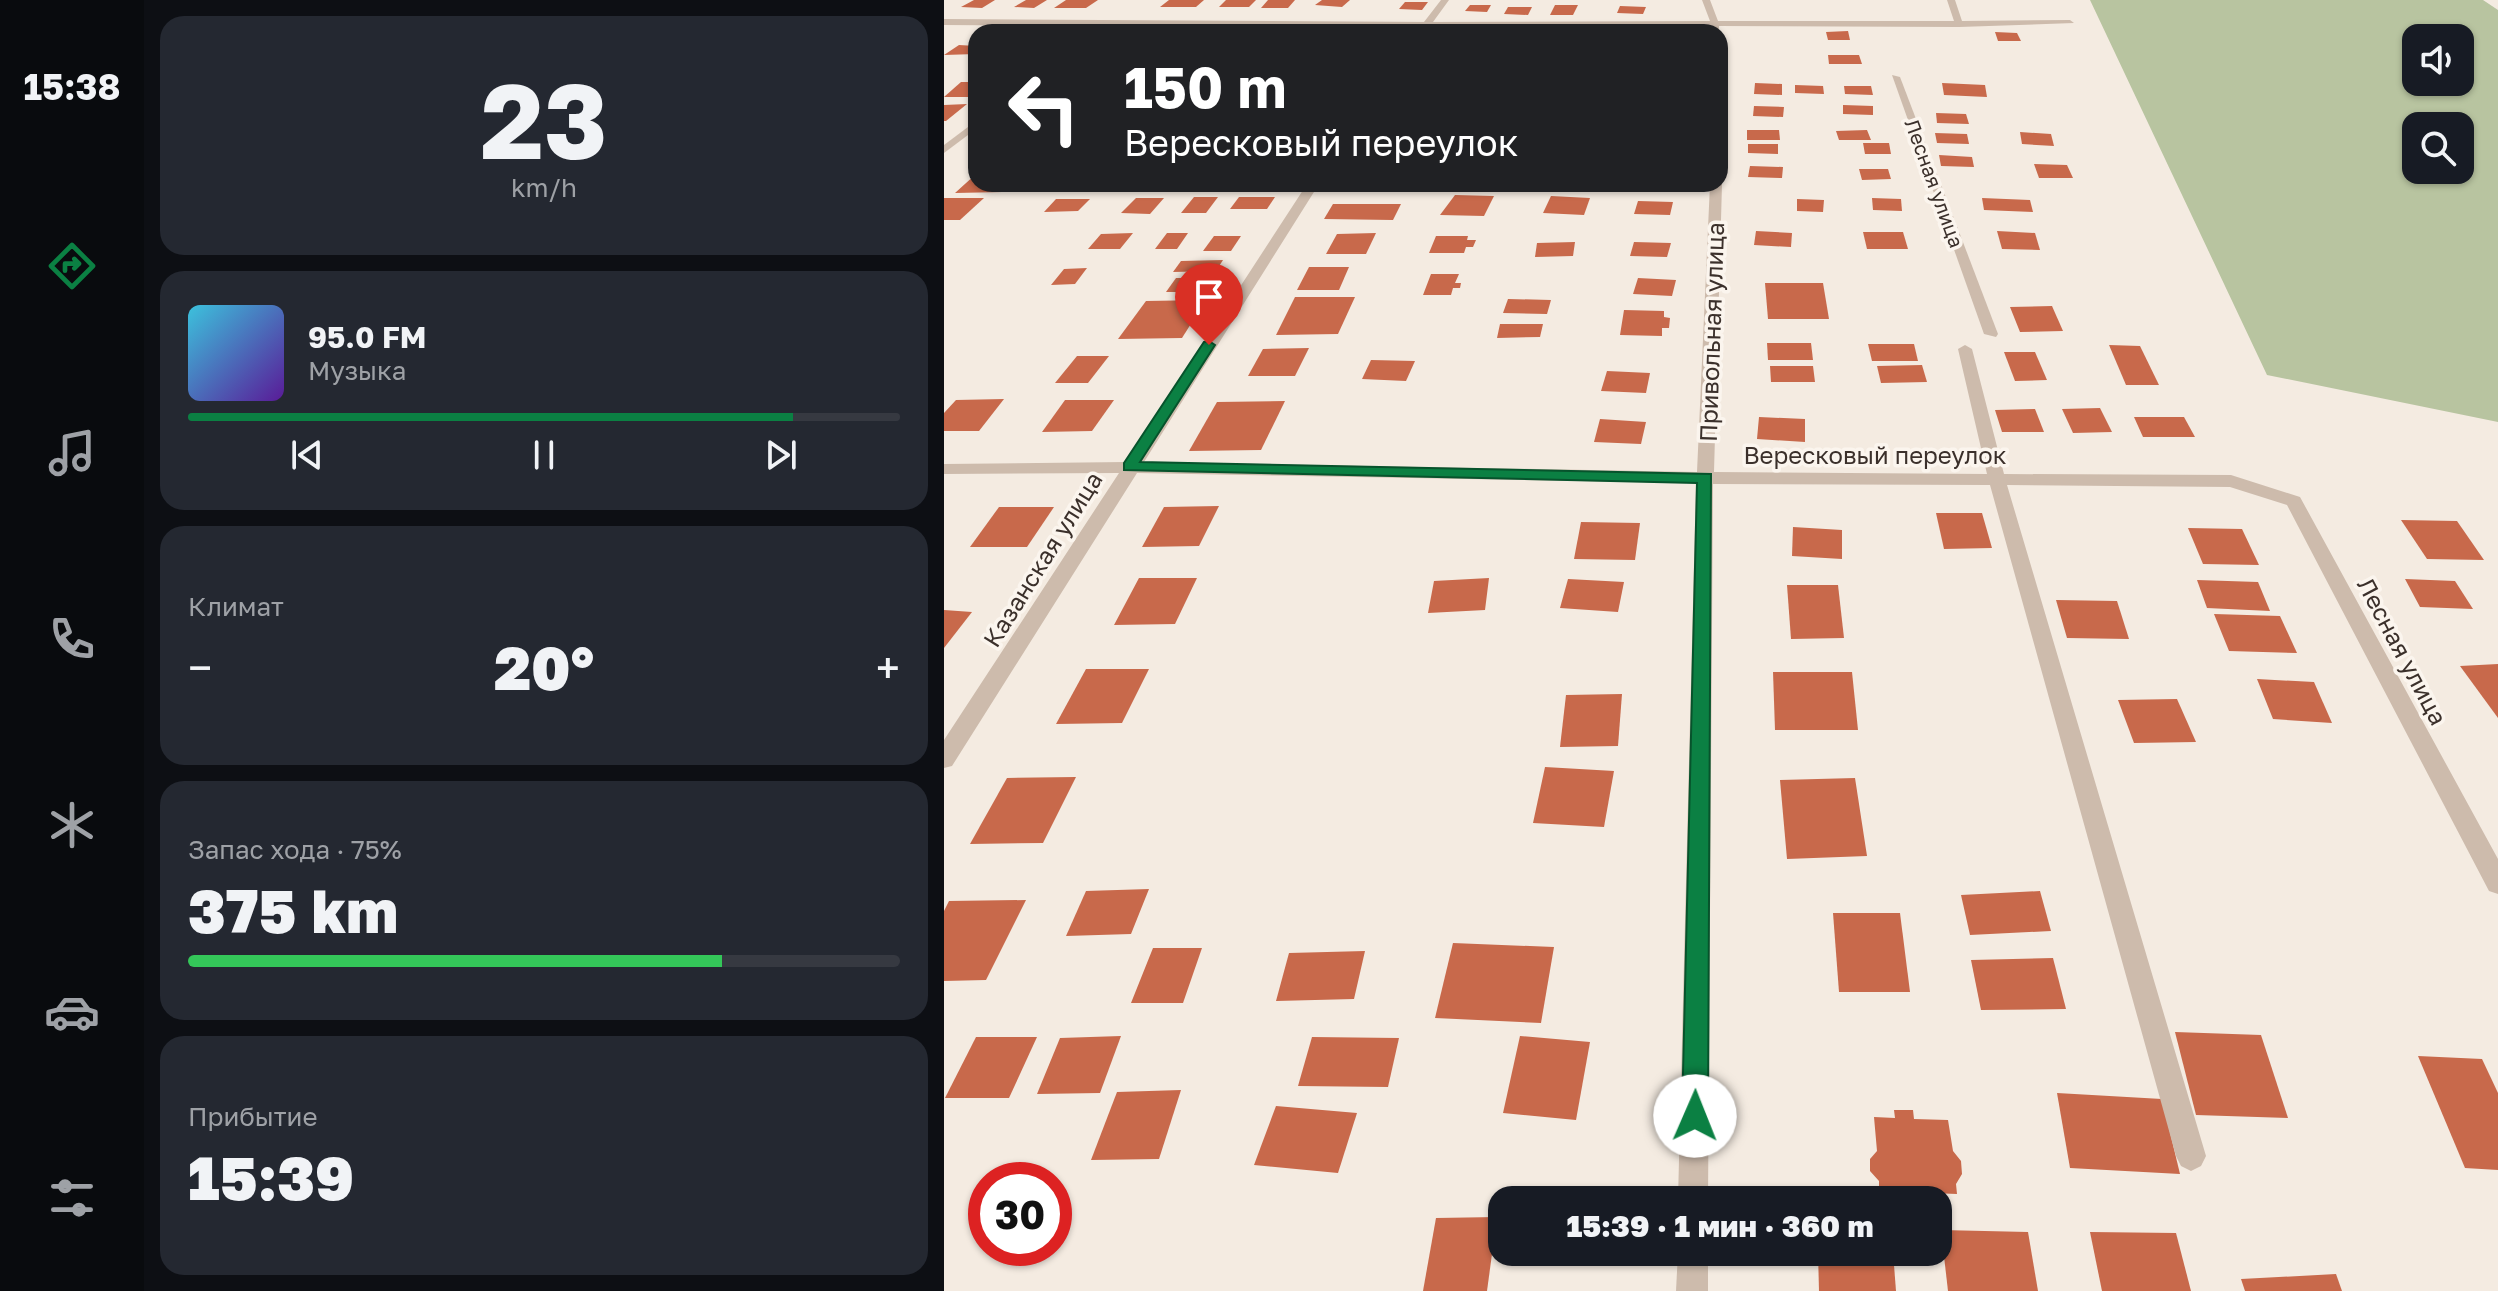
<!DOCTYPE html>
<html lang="ru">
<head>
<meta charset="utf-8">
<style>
  body { margin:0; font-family:"Golos Text",sans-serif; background:#242831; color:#f1f3f6; height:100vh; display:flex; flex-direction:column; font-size:30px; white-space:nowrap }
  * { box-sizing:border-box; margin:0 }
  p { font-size:26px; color:#9ea1a6 }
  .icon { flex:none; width:44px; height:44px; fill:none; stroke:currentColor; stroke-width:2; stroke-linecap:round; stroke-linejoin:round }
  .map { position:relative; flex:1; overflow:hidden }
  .drawer { display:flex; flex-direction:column; gap:16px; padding:16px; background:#0d0f14; width:800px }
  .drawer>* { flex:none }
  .hud { position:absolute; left:24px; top:24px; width:760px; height:168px; border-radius:24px; box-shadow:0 2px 6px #0004; background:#202124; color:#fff; overflow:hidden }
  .buttons { position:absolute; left:1458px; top:24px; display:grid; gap:16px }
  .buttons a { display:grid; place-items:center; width:72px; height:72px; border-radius:16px; background:#171b24; box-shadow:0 2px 6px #0004; font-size:40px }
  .speed { position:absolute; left:24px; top:1162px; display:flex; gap:16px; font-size:40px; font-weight:700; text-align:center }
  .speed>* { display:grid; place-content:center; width:104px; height:104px; border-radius:50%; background:#171b24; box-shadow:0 2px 6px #0004; line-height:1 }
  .speed .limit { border:12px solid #d22; background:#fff; color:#111 }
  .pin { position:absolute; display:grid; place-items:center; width:68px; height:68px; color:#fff; margin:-82px -34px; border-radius:50% 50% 50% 0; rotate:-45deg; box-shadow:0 0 8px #0007 }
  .pin .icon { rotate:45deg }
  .me { position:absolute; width:88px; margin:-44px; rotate:1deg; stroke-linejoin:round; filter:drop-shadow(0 0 6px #0008) }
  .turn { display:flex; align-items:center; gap:28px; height:168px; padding:0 24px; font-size:36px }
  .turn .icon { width:104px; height:104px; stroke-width:2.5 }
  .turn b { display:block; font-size:56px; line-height:68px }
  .big { font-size:60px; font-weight:800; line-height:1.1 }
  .drawer .tile { flex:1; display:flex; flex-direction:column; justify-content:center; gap:12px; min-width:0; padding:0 28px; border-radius:24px; background:#242831 }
  .drawer .dial { align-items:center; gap:0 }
  .dial b { font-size:104px; line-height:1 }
  .song { display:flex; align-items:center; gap:24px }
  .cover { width:96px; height:96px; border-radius:12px; background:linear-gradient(135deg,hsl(190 70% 55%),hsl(270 70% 35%)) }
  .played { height:8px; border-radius:4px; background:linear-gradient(90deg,#0b8043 85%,#363941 85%) }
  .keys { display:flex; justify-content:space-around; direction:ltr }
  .heat { display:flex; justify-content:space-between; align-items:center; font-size:44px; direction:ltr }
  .charge { height:12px; border-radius:6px; background:linear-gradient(90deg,#34c759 75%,#363941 0) }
  .trip { position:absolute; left:544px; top:1186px; width:464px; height:80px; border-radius:24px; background:#171b24; box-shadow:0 2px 6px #0004; font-weight:800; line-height:80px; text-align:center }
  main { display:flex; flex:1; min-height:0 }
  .menu { display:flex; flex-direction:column; width:144px; justify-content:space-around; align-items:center; background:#090b0e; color:#9ea1a6 }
  .menu .icon { width:56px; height:56px }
  .menu .active { color:#0b8043 }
  .menu b { font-size:36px; color:#f1f3f6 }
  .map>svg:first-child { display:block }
  .green { fill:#b8c4a0; fill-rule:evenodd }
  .building { fill:#c8694b }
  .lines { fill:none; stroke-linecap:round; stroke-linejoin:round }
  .minor { fill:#cdbbac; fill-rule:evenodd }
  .route { fill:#0b8043; stroke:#07532c; stroke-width:2 }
  .labels { text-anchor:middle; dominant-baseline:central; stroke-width:7; stroke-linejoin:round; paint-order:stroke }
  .far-street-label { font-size:20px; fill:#3b302b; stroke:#fbf5ee }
  .street-label { font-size:24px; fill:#3b302b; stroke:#fbf5ee }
</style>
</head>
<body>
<main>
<nav class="menu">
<b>15:38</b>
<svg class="icon active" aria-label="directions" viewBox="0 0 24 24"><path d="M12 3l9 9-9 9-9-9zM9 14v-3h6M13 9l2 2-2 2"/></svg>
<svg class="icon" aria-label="music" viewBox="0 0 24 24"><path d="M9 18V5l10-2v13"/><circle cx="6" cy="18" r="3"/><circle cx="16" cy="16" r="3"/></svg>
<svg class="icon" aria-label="phone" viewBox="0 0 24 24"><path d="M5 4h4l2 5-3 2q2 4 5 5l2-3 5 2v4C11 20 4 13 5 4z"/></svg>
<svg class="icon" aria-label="climate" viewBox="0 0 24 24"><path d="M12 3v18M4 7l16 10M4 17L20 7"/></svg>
<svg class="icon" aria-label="car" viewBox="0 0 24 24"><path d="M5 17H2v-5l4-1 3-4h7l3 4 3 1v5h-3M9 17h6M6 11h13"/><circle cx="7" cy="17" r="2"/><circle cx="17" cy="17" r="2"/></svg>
<svg class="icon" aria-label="filters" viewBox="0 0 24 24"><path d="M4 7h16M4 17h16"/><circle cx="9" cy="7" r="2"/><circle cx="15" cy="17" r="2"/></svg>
</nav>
<section class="drawer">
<div class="tile dial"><b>23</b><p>km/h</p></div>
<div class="tile">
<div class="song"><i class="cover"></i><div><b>95.0 FM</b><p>Музыка</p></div></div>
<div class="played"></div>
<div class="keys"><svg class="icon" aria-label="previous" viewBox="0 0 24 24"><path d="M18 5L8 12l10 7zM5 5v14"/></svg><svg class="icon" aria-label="pause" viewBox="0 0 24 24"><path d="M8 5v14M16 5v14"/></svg><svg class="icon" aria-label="next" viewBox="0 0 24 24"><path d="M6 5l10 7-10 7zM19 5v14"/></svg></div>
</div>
<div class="tile"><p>Климат</p>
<div class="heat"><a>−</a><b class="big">20°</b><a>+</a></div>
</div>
<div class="tile"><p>Запас хода · 75%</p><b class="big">375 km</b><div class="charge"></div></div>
<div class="tile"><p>Прибытие</p><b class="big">15:39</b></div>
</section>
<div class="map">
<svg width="1554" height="1291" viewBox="0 0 1554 1291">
  <rect width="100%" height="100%" fill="#f4ebe1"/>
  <path class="green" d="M1146 0H1539L1554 10V422L1323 375ZM1472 38H1516V82H1472ZM1472 126H1516V170H1472Z"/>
  <g class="building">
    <polygon points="30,0 51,0 38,8 17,7"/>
    <polygon points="82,0 103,0 90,8 70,7"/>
    <polygon points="122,0 154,0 142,8 110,8"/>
    <polygon points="225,0 260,0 252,7 216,7"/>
    <polygon points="282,0 312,0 305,7 275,7"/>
    <polygon points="324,0 351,0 344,8 317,8"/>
    <polygon points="378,0 406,0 398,7 371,5"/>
    <polygon points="461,2 484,2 478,10 455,9"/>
    <polygon points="526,5 547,5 543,12 521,11"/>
    <polygon points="611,5 634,5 629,15 606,15"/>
    <polygon points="676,6 702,7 699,14 673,13"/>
    <polygon points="564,7 588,7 584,15 560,14"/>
    <polygon points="904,31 906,40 884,40 882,32"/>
    <polygon points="1051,32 1073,33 1077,41 1054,41"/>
    <polygon points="15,45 32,46 32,54 0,55"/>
    <polygon points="884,55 915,55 918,64 885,64"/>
    <polygon points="17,82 32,82 32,97 0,97"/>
    <polygon points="811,83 838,84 838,95 810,94"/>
    <polygon points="998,83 1041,85 1043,97 1000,95"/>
    <polygon points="851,85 879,86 880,94 851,93"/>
    <polygon points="900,86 927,86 929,95 901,94"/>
    <polygon points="23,104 2,121 0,121 0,105"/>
    <polygon points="899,105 929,106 929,115 899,114"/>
    <polygon points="810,106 840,107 839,117 809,116"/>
    <polygon points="992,113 1022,114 1025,124 993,123"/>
    <polygon points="803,130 835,130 836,140 803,140"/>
    <polygon points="923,130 927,140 895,140 892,131"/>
    <polygon points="1076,132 1107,134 1110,146 1078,144"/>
    <polygon points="991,133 1023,134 1025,144 993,143"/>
    <polygon points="919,143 945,143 947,154 921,154"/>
    <polygon points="804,144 834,144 834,154 804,153"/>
    <polygon points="995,155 1028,157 1030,167 997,166"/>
    <polygon points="1090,164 1123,165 1129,178 1095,178"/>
    <polygon points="806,166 839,167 838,178 804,177"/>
    <polygon points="915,169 944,169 947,179 918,180"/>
    <polygon points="32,174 32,184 67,184 58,192 11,193"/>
    <polygon points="427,184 463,184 460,189 424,189"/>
    <polygon points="689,184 723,184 722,190 688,189"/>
    <polygon points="511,195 550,196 540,216 496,215"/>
    <polygon points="607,196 646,198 640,215 599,213"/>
    <polygon points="250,197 274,197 262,213 237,213"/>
    <polygon points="295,197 331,197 323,209 286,209"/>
    <polygon points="0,198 40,198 16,220 0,220"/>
    <polygon points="192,198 220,198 206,214 177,213"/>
    <polygon points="928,198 957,199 958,211 929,210"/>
    <polygon points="1038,198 1086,200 1089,212 1040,210"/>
    <polygon points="112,199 146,199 134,211 100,212"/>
    <polygon points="853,199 880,200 879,212 853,211"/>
    <polygon points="694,201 729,202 726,215 690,214"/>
    <polygon points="389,204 457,204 449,220 380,219"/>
    <polygon points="812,231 848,233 847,247 810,245"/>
    <polygon points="1053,231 1091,233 1096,250 1058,249"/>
    <polygon points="919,232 959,232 964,249 923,249"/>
    <polygon points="189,233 176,249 144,249 157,234"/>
    <polygon points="223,233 244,233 233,249 211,249"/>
    <polygon points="432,233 422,254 382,254 393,234"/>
    <polygon points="270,236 297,236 287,251 259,251"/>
    <polygon points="492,236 524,236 523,240 532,240 529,247 522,247 520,253 485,253"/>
    <polygon points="631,242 629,256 591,257 593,243"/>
    <polygon points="690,242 727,243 723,257 686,256"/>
    <polygon points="279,260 272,271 229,272 237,261"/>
    <polygon points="365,267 405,267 395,290 353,290"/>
    <polygon points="143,268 131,284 107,285 120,269"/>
    <polygon points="487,274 515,274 511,283 517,283 516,288 509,288 507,295 479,295"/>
    <polygon points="232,278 265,278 256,292 222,292"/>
    <polygon points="694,278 732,280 728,296 689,294"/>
    <polygon points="821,283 879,283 885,319 824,319"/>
    <polygon points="351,297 411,297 394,334 332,335"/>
    <polygon points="564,299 607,300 603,314 559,313"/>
    <polygon points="262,300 238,338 174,339 202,301"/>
    <polygon points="1108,306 1119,331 1076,332 1066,307"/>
    <polygon points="680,310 720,311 720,317 726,318 725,328 718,328 718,336 676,335"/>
    <polygon points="556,324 599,324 596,337 553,338"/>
    <polygon points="823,343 867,343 869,360 824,360"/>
    <polygon points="924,344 970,344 974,361 928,361"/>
    <polygon points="1165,345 1196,346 1215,385 1182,385"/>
    <polygon points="365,348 351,376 304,376 319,349"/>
    <polygon points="1060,352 1091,352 1103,380 1071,381"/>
    <polygon points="133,356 165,356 144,383 111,383"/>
    <polygon points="427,360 471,361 462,381 418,379"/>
    <polygon points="978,365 983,382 937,383 933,366"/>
    <polygon points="826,366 869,366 871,382 827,382"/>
    <polygon points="663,371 706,373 702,393 657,391"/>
    <polygon points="60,399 35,431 0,431 0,413 12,400"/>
    <polygon points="121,400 170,400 148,431 98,432"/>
    <polygon points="341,401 317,450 245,451 273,402"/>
    <polygon points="1156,408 1168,432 1129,433 1118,409"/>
    <polygon points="1091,409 1100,432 1058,432 1051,410"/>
    <polygon points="815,417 861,419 861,442 813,439"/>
    <polygon points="1190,417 1240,417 1251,437 1199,437"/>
    <polygon points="656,419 702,422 697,444 650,442"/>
    <polygon points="275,506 255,546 198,547 220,507"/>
    <polygon points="55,507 110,507 83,547 26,547"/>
    <polygon points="992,513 1038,513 1048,548 1000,549"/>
    <polygon points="1457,520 1513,521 1540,560 1483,559"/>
    <polygon points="637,522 696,523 691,560 630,559"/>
    <polygon points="849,527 898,530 898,559 848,556"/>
    <polygon points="1244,528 1298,529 1315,565 1259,564"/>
    <polygon points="195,578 253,578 231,624 170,625"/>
    <polygon points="545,578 541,610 484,613 490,581"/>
    <polygon points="624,579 680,582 674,612 616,608"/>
    <polygon points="1461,579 1511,581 1529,609 1476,607"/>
    <polygon points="1253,580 1314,582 1326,611 1263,608"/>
    <polygon points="843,585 894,585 900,638 847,639"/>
    <polygon points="1112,600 1173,601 1185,639 1123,638"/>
    <polygon points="0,610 28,612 0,648"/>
    <polygon points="1270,614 1336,616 1353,653 1285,651"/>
    <polygon points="1554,664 1554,718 1516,666"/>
    <polygon points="142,669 205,669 178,723 112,724"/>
    <polygon points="829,672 908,672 914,730 831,730"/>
    <polygon points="1313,679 1370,682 1388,723 1329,719"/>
    <polygon points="678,694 674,746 616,747 622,695"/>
    <polygon points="1233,699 1252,742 1190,743 1174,700"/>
    <polygon points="601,767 670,771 660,827 589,823"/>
    <polygon points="132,777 99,843 26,844 63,778"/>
    <polygon points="911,778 923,856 843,859 836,780"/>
    <polygon points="205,889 187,934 122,936 142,891"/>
    <polygon points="1096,891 1107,931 1026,935 1017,895"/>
    <polygon points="82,900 42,980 0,981 0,911 5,901"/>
    <polygon points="889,913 956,913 966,992 895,992"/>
    <polygon points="509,943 610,947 597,1023 491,1018"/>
    <polygon points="209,948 258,948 239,1003 187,1003"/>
    <polygon points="421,951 410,999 332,1001 345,953"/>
    <polygon points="1109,958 1122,1009 1037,1010 1027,960"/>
    <polygon points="1231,1032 1317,1035 1344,1118 1252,1115"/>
    <polygon points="177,1036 156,1093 93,1094 116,1038"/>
    <polygon points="576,1036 646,1042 632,1120 559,1113"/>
    <polygon points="32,1037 93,1037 65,1098 1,1098"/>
    <polygon points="368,1037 455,1038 444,1087 354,1086"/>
    <polygon points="1474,1056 1538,1059 1554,1093 1554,1170 1521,1168"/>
    <polygon points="237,1090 215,1159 147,1160 173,1092"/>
    <polygon points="1113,1093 1218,1099 1236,1174 1126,1168"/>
    <polygon points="332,1106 413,1113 394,1173 310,1165"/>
    <polygon points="950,1110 969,1110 970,1119 1004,1120 1009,1151 1017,1161 1018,1174 1012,1184 1013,1194 935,1191 935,1181 926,1171 926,1159 933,1151 930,1117 951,1118"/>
    <polygon points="553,1217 543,1291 479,1291 492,1218"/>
    <polygon points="997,1230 1084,1232 1094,1291 1004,1291"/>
    <polygon points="1146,1232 1232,1233 1247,1291 1158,1291"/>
    <polygon points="874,1252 949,1252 952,1291 875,1291"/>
    <polygon points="1392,1274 1398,1291 1301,1291 1297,1279"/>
  </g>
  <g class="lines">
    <g class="minor">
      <polygon points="497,0 505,0 489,22 766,21 758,0 766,0 774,21 1010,21 1003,0 1011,0 1018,21 1126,20 1130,23 1015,27 775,26 775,32 767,32 767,26 485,28 480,32 477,28 0,25 0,19 480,22"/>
      <polygon points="948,75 956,77 1054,334 1052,337 1040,334"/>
      <polygon points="32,121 32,129 0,153 0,145"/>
      <polygon points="776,181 778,184 770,472 1043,474 1014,349 1021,345 1028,349 1060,474 1287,475 1356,497 1554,859 1554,894 1545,891 1343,505 1286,487 1063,485 1262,1156 1257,1166 1247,1171 1237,1166 1232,1156 1046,485 769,484 764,1200 734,1200 752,483 193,473 8,766 0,768 0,740 175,473 0,474 0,464 182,462 363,184 375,184 200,462 753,472 766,184"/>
      <polygon points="734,1252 764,1252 764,1291 732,1291"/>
    </g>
  </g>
  <polygon class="route" points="265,341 271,345 196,462 767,474 764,1116 760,1126 751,1129 742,1126 738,1116 753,483 180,470 180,463 260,342"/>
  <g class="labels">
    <g class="far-street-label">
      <text transform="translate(991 183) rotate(70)">Лесная улица</text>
    </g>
    <g class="street-label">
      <text transform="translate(767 332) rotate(-88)">Привольная улица</text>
      <text x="931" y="454">Вересковый переулок</text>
      <text transform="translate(98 559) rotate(-58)">Казанская улица</text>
      <text transform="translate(1459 651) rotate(62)">Лесная улица</text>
    </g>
  </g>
</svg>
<div class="buttons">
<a><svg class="icon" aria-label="sound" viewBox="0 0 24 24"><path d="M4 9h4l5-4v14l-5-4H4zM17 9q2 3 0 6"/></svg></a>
<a><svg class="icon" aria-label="search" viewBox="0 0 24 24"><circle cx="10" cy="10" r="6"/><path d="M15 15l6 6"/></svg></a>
</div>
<div class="speed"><div class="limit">30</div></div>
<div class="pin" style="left:265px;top:345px;background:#d93025"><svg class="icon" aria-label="arrive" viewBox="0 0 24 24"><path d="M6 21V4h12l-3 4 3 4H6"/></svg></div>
<svg class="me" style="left:751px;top:1116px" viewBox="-20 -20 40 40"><circle r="19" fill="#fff"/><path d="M0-13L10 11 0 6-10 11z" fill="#0b8043"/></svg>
<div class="trip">15:39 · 1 мин · 360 m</div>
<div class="hud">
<div class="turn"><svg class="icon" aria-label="left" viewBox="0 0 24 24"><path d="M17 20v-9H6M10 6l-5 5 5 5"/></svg><div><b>150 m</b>Вересковый переулок</div></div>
</div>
</div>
</main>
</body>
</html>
